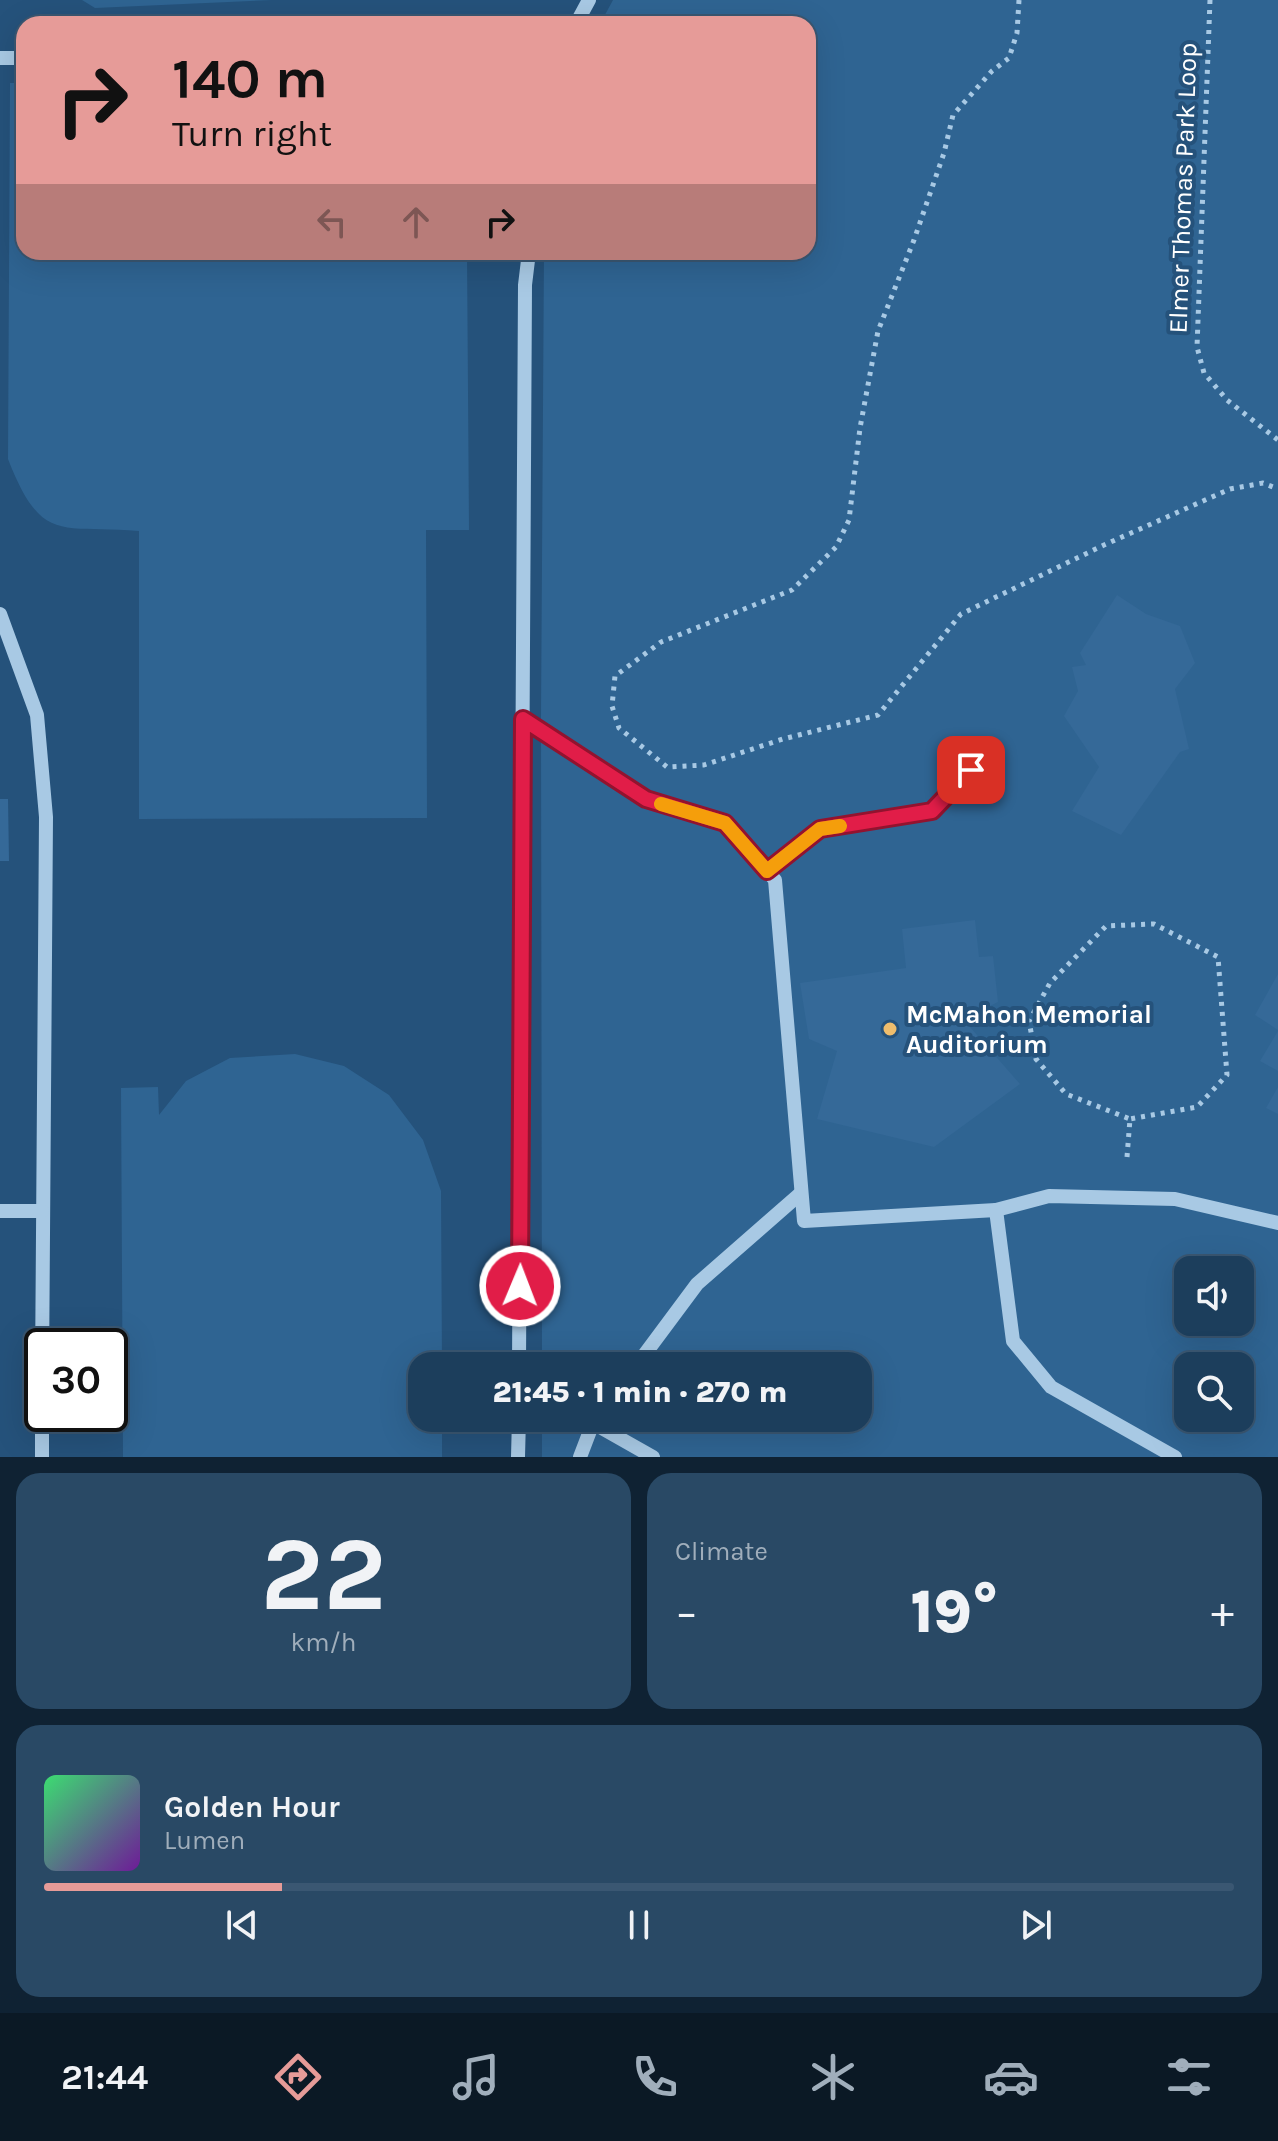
<!DOCTYPE html>
<html lang="en">
<head>
<meta charset="utf-8">
<style>
  body { margin:0; font-family:Karla,sans-serif; background:#294965; color:#f1f3f6; height:100vh; display:flex; flex-direction:column; font-size:30px; white-space:nowrap }
  * { box-sizing:border-box; margin:0 }
  p { font-size:26px; color:#a0aebb }
  .icon { flex:none; width:44px; height:44px; fill:none; stroke:currentColor; stroke-width:2; stroke-linecap:round; stroke-linejoin:round }
  .map { position:relative; height:1457px; overflow:hidden }
  .sheet { display:flex; flex-direction:column; gap:16px; padding:16px; background:#0f2233; flex:1 }
  .sheet>* { flex:none }
  .banner { position:absolute; left:16px; top:16px; width:800px; height:244px; border-radius:24px; box-shadow:0 8px 32px #0002,0 0 0 2px #3a5772; background:#e69b98; color:#111; overflow:hidden }
  .buttons { position:absolute; left:1174px; top:1256px; display:grid; gap:16px }
  .buttons a { display:grid; place-items:center; width:80px; height:80px; border-radius:16px; background:#1c3e5c; box-shadow:0 8px 32px #0002,0 0 0 2px #3a5772; font-size:40px }
  .speed { position:absolute; left:24px; top:1328px; display:flex; gap:16px; font-size:40px; font-weight:700; text-align:center }
  .speed>* { display:grid; place-content:center; width:104px; height:104px; border-radius:50%; background:#1c3e5c; box-shadow:0 8px 32px #0002,0 0 0 2px #3a5772; line-height:1 }
  .speed .limit { border:4px solid #111; border-radius:12px; background:#fff; color:#111 }
  .pin { position:absolute; display:grid; place-items:center; width:68px; height:68px; color:#fff; margin:-34px; border-radius:16px; box-shadow:0 4px 12px #0006 }
  .me { position:absolute; width:88px; margin:-44px; rotate:1deg; stroke-linejoin:round; filter:drop-shadow(0 0 6px #0008) }
  .turn { display:flex; align-items:center; gap:28px; height:168px; padding:0 24px; font-size:36px }
  .turn .icon { width:104px; height:104px; stroke-width:2.5 }
  .turn b { display:block; font-size:56px; line-height:68px }
  .lanes { display:flex; align-items:center; height:76px; padding:0 24px; background:#0003; justify-content:center; gap:40px; direction:ltr }
  .lanes .off { opacity:.35 }
  .big { font-size:60px; font-weight:800; line-height:1.1 }
  .sheet .tile { flex:1; display:flex; flex-direction:column; justify-content:center; gap:12px; min-width:0; padding:0 28px; border-radius:24px; background:#294965 }
  .sheet .dial { align-items:center; gap:0 }
  .dial b { font-size:104px; line-height:1 }
  .song { display:flex; align-items:center; gap:24px }
  .cover { width:96px; height:96px; border-radius:12px; background:linear-gradient(135deg,hsl(140 70% 55%),hsl(280 70% 35%)) }
  .played { height:8px; border-radius:4px; background:linear-gradient(90deg,#e69b98 20%,#3a5772 20%) }
  .keys { display:flex; justify-content:space-around; direction:ltr }
  .heat { display:flex; justify-content:space-between; align-items:center; font-size:44px; direction:ltr }
  .sheet .tiles { flex:1; display:grid; gap:16px; grid-template-columns:1fr 1fr }
  .tile:last-child { grid-column:span 2 }
  .trip { position:absolute; left:408px; top:1352px; width:464px; height:80px; border-radius:24px; background:#1c3e5c; box-shadow:0 8px 32px #0002,0 0 0 2px #3a5772; font-weight:800; line-height:80px; text-align:center }
  .tab-bar { display:flex; height:128px; justify-content:space-around; align-items:center; background:#0b1925; color:#a0aebb }
  .tab-bar .icon { width:56px; height:56px }
  .tab-bar .active { color:#e69b98 }
  .tab-bar b { font-size:36px; color:#f1f3f6 }
  .map>svg:first-child { display:block }
  .green { fill:#2f6492; fill-rule:evenodd }
  .building { fill:#356998 }
  .lines { fill:none; stroke-linecap:round; stroke-linejoin:round }
  .path { stroke:#a8c9e4; stroke-width:5; stroke-dasharray:4 6; stroke-linecap:butt }
  .minor { stroke:#a8c9e4; stroke-width:14 }
  .route-casing { stroke:#92132f; stroke-width:20 }
  .route { stroke:#e11d48; stroke-width:14 }
  .slow { stroke:#f59e0b; stroke-width:14 }
  .poi-dot { fill:#eebd6d; stroke:#25527b; stroke-width:3 }
  .labels { text-anchor:middle; dominant-baseline:central; stroke-width:8; stroke-linejoin:round; paint-order:stroke }
  .street-label { font-size:26px; fill:#fff; stroke:#25527b }
  .poi-label { font-size:26px; font-weight:bold; fill:#fff; stroke:#25527b; text-anchor:start }
</style>
</head>
<body>
<div class="map">
<svg width="1278" height="1457" viewBox="0 0 1278 1457">
  <rect width="100%" height="100%" fill="#25527b"/>
  <g class="green">
    <polygon points="82,0 272,0 95,8"/>
    <path d="M613 0H1278V1457H542V1418H858V1366H542L541 716 544 252H808V24H600ZM1188 1270H1240V1322H1188ZM1188 1366H1240V1418H1188Z"/>
    <path d="M10 83H24V252H467L469 530H426L427 818 139 819V531C61 524 42 546 8 459Z"/>
    <polygon points="295,1054 344,1066 389,1095 423,1140 441,1191 442,1366 422,1366 422,1418 442,1418 442,1457 123,1457 121,1088 158,1087 159,1115 186,1081 230,1058"/>
  </g>
  <g class="building">
    <polygon points="1117,595 1146,614 1180,626 1195,663 1175,689 1189,749 1180,752 1121,835 1072,811 1099,767 1064,716 1078,691 1072,667 1086,665 1080,653"/>
    <polygon points="0,799 8,799 9,861 0,861"/>
    <polygon points="975,920 979,957 993,956 998,1002 963,1019 1020,1084 934,1147 817,1119 837,1051 809,1039 800,983 906,968 902,929"/>
    <polygon points="1278,974 1278,1030 1255,1015"/>
    <polygon points="1278,1031 1278,1071 1260,1061"/>
    <polygon points="1278,1087 1278,1114 1266,1108"/>
  </g>
  <g class="lines">
    <g class="path">
      <polyline points="1019,0 1017,33 1009,58 992,71 953,115 944,153 914,240 878,331 860,428 849,520 836,547 792,590 661,642 615,676 612,706 619,728 667,767 704,765 783,739 878,715 961,614 1104,545 1230,489 1263,483 1278,489"/>
      <polyline points="1210,0 1197,347 1204,373 1227,400 1278,440"/>
      <polyline points="1127,1157 1130,1119 1066,1094 1036,1059 1029,1021 1050,983 1106,926 1154,924 1218,957 1227,1075 1197,1107 1130,1119"/>
    </g>
    <g class="minor">
      <polyline points="576,24 589,0"/>
      <polyline points="0,58 24,58"/>
      <polyline points="0,614 37,715 46,817 42,1373"/>
      <polyline points="523,719 646,799 725,823 775,880 804,1221 996,1210"/>
      <polyline points="767,871 820,829 932,811 990,749"/>
      <polyline points="0,1211 42,1211"/>
      <polyline points="519,1366 525,285 529,252"/>
      <polyline points="636,1366 697,1284 801,1193"/>
      <polyline points="42,1414 42,1457"/>
      <polyline points="584,1418 653,1457"/>
      <polyline points="518,1457 519,1418"/>
      <polyline points="580,1457 593,1423 597,1418"/>
      <polyline points="1175,1457 1051,1387 1013,1341 996,1210 1049,1196 1175,1199 1278,1223"/>
    </g>
  </g>
  <g class="lines">
    <defs>
      <polyline id="route" points="520,1286 523,719 646,799 725,823 767,871 820,829 932,811 971,770"/>
    </defs>
    <use href="#route" class="route-casing"/>
    <use href="#route" class="route"/>
    <polyline class="slow" points="661,804 725,823 767,871 820,829 840,826"/>
  </g>
  <circle class="poi-dot" cx="890" cy="1029" r="8"/>
  <g class="labels">
    <g class="street-label">
      <text transform="translate(1183 188) rotate(-88)">Elmer Thomas Park Loop</text>
    </g>
    <g class="poi-label">
      <text x="906" y="1014">McMahon Memorial<tspan x="906" dy="30">Auditorium</tspan></text>
    </g>
  </g>
</svg>
<div class="buttons">
<a><svg class="icon" aria-label="sound" viewBox="0 0 24 24"><path d="M4 9h4l5-4v14l-5-4H4zM17 9q2 3 0 6"/></svg></a>
<a><svg class="icon" aria-label="search" viewBox="0 0 24 24"><circle cx="10" cy="10" r="6"/><path d="M15 15l6 6"/></svg></a>
</div>
<div class="speed"><div class="limit">30</div></div>
<div class="pin" style="left:971px;top:770px;background:#d93025"><svg class="icon" aria-label="arrive" viewBox="0 0 24 24"><path d="M6 21V4h12l-3 4 3 4H6"/></svg></div>
<svg class="me" style="left:520px;top:1286px" viewBox="-20 -20 40 40"><circle r="17" fill="#e11d48" stroke="#fff" stroke-width="3"/><path d="M0-11L8 9 0 5-8 9z" fill="#fff"/></svg>
<div class="trip">21:45 · 1 min · 270 m</div>
<div class="banner">
<div class="turn"><svg class="icon" aria-label="right" viewBox="0 0 24 24"><path d="M7 20v-9h11M14 6l5 5-5 5"/></svg><div><b>140 m</b>Turn right</div></div>
<div class="lanes"><svg class="icon off" aria-label="left" viewBox="0 0 24 24"><path d="M17 20v-9H6M10 6l-5 5 5 5"/></svg><svg class="icon off" aria-label="ahead" viewBox="0 0 24 24"><path d="M12 20V5M6 11l6-6 6 6"/></svg><svg class="icon" aria-label="right" viewBox="0 0 24 24"><path d="M7 20v-9h11M14 6l5 5-5 5"/></svg></div>
</div>
</div>
<section class="sheet">
<div class="tiles">
<div class="tile dial"><b>22</b><p>km/h</p></div>
<div class="tile"><p>Climate</p>
<div class="heat"><a>−</a><b class="big">19°</b><a>+</a></div>
</div>
<div class="tile">
<div class="song"><i class="cover"></i><div><b>Golden Hour</b><p>Lumen</p></div></div>
<div class="played"></div>
<div class="keys"><svg class="icon" aria-label="previous" viewBox="0 0 24 24"><path d="M18 5L8 12l10 7zM5 5v14"/></svg><svg class="icon" aria-label="pause" viewBox="0 0 24 24"><path d="M8 5v14M16 5v14"/></svg><svg class="icon" aria-label="next" viewBox="0 0 24 24"><path d="M6 5l10 7-10 7zM19 5v14"/></svg></div>
</div>
</div>
</section>
<nav class="tab-bar">
<b>21:44</b>
<svg class="icon active" aria-label="directions" viewBox="0 0 24 24"><path d="M12 3l9 9-9 9-9-9zM9 14v-3h6M13 9l2 2-2 2"/></svg>
<svg class="icon" aria-label="music" viewBox="0 0 24 24"><path d="M9 18V5l10-2v13"/><circle cx="6" cy="18" r="3"/><circle cx="16" cy="16" r="3"/></svg>
<svg class="icon" aria-label="phone" viewBox="0 0 24 24"><path d="M5 4h4l2 5-3 2q2 4 5 5l2-3 5 2v4C11 20 4 13 5 4z"/></svg>
<svg class="icon" aria-label="climate" viewBox="0 0 24 24"><path d="M12 3v18M4 7l16 10M4 17L20 7"/></svg>
<svg class="icon" aria-label="car" viewBox="0 0 24 24"><path d="M5 17H2v-5l4-1 3-4h7l3 4 3 1v5h-3M9 17h6M6 11h13"/><circle cx="7" cy="17" r="2"/><circle cx="17" cy="17" r="2"/></svg>
<svg class="icon" aria-label="filters" viewBox="0 0 24 24"><path d="M4 7h16M4 17h16"/><circle cx="9" cy="7" r="2"/><circle cx="15" cy="17" r="2"/></svg>
</nav>
</body>
</html>
